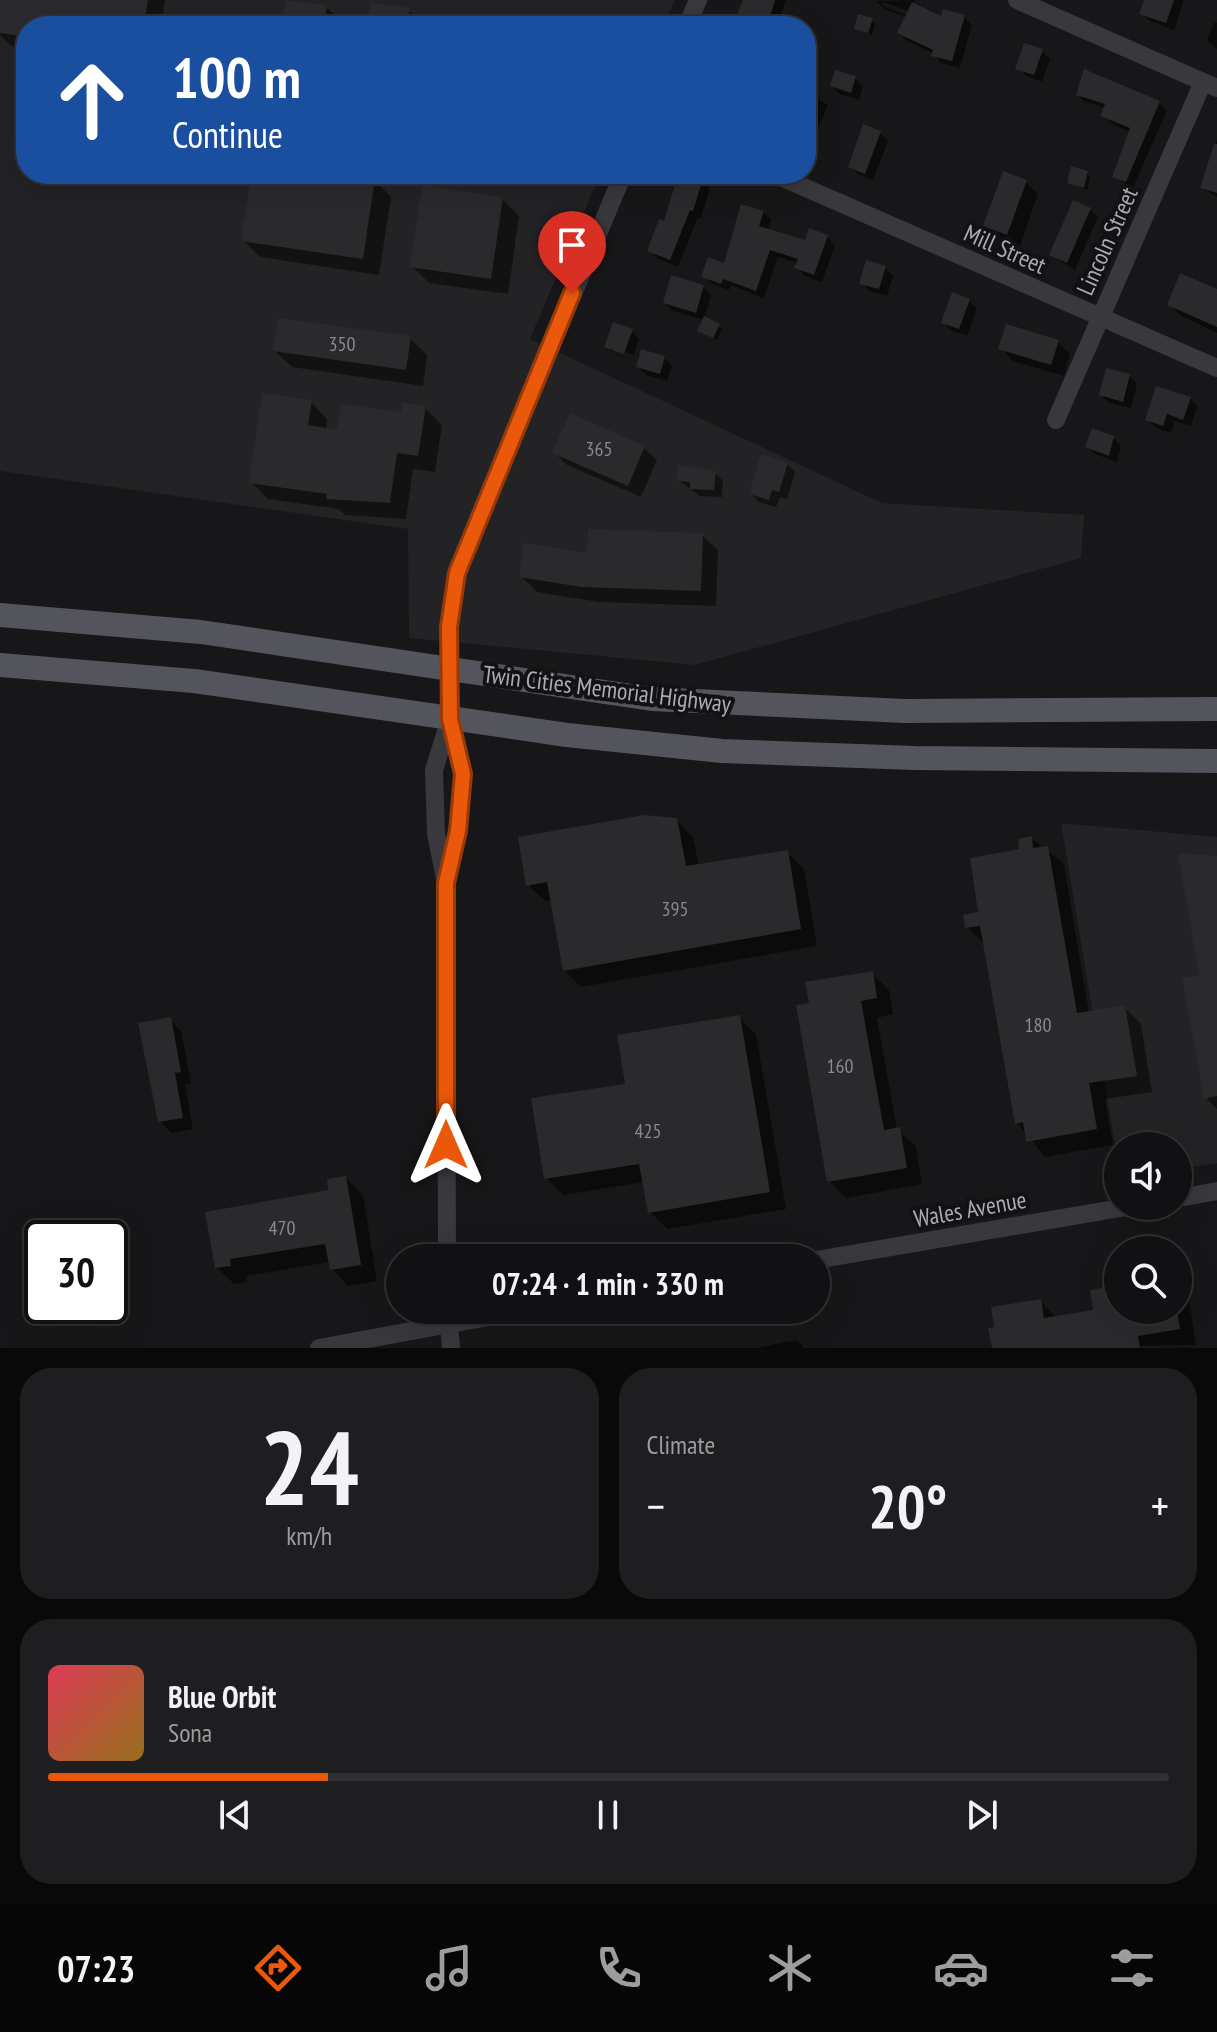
<!DOCTYPE html>
<html lang="en">
<head>
<meta charset="utf-8">
<style>
  body { margin:0; font-family:"PT Sans Narrow",sans-serif; background:#1e1e20; color:#f1f3f6; height:100vh; display:flex; flex-direction:column; font-size:30px; white-space:nowrap }
  * { box-sizing:border-box; margin:0 }
  p { font-size:26px; color:#9c9d9f }
  .icon { flex:none; width:44px; height:44px; fill:none; stroke:currentColor; stroke-width:2; stroke-linecap:round; stroke-linejoin:round }
  .map { position:relative; height:1348px; overflow:hidden }
  .sheet { display:flex; flex-direction:column; gap:20px; padding:20px; background:#09090a; flex:1 }
  .sheet>* { flex:none }
  .banner { position:absolute; left:16px; top:16px; width:800px; height:168px; border-radius:32px; box-shadow:0 8px 32px #0002,0 0 0 2px #303032; background:#1a4fa0; color:#fff; overflow:hidden }
  .controls { position:absolute; left:1104px; top:1132px; display:grid; gap:16px }
  .controls a { display:grid; place-items:center; width:88px; height:88px; border-radius:50%; background:#111012; box-shadow:0 8px 32px #0002,0 0 0 2px #303032; font-size:40px }
  .speed { position:absolute; left:24px; top:1220px; display:flex; gap:16px; font-size:40px; font-weight:700; text-align:center }
  .speed>* { display:grid; place-content:center; width:104px; height:104px; border-radius:50%; background:#111012; box-shadow:0 8px 32px #0002,0 0 0 2px #303032; line-height:1 }
  .speed .limit { border:4px solid #111; border-radius:12px; background:#fff; color:#111 }
  .pin { position:absolute; display:grid; place-items:center; width:68px; height:68px; color:#fff; margin:-82px -34px; border-radius:50% 50% 50% 0; rotate:-45deg; box-shadow:0 0 8px #0007 }
  .pin .icon { rotate:45deg }
  .me { position:absolute; width:88px; margin:-44px; rotate:0deg; stroke-linejoin:round; filter:drop-shadow(0 0 6px #0008) }
  .turn { display:flex; align-items:center; gap:28px; height:168px; padding:0 24px; font-size:36px }
  .turn .icon { width:104px; height:104px; stroke-width:2.5 }
  .turn b { display:block; font-size:56px; line-height:68px }
  .big { font-size:60px; font-weight:700; line-height:1.1 }
  .sheet .card { flex:1; display:flex; flex-direction:column; justify-content:center; gap:12px; min-width:0; padding:0 28px; border-radius:32px; background:#1e1e20 }
  .sheet .dial { align-items:center; gap:0 }
  .dial b { font-size:104px; line-height:1 }
  .song { display:flex; align-items:center; gap:24px }
  .cover { width:96px; height:96px; border-radius:12px; background:linear-gradient(135deg,hsl(350 70% 55%),hsl(40 70% 35%)) }
  .played { height:8px; border-radius:4px; background:linear-gradient(90deg,#ea580c 25%,#303032 25%) }
  .keys { display:flex; justify-content:space-around; direction:ltr }
  .heat { display:flex; justify-content:space-between; align-items:center; font-size:44px; direction:ltr }
  .sheet .tiles { flex:1; display:grid; gap:20px; grid-template-columns:1fr 1fr }
  .card:last-child { grid-column:span 2 }
  .trip { position:absolute; left:386px; top:1244px; width:444px; height:80px; border-radius:40px; background:#111012; box-shadow:0 8px 32px #0002,0 0 0 2px #303032; font-weight:700; line-height:80px; text-align:center }
  .tab-bar { display:flex; height:128px; justify-content:space-around; align-items:center; background:#070607; color:#9c9d9f }
  .tab-bar .icon { width:56px; height:56px }
  .tab-bar .current { color:#ea580c }
  .tab-bar b { font-size:36px; color:#f1f3f6 }
  .map>svg:first-child { display:block }
  .built { fill:#232225 }
  .shadow { fill:#0007; fill-rule:evenodd }
  .building { fill:#2a292c }
  .lines { fill:none; stroke-linecap:round; stroke-linejoin:round }
  .minor { stroke:#38383d; stroke-width:18 }
  .major { stroke:#54555c; stroke-width:24 }
  .route-casing { stroke:#983908; stroke-width:20 }
  .route { stroke:#ea580c; stroke-width:14 }
  .labels { text-anchor:middle; dominant-baseline:central; stroke-width:8; stroke-linejoin:round; paint-order:stroke }
  .number-label { font-size:20px; fill:#888a94 }
  .street-label { font-size:24px; fill:#a9acb7; stroke:#121113 }
</style>
</head>
<body>
<div class="map">
<svg width="1217" height="1348" viewBox="0 0 1217 1348">
  <rect width="100%" height="100%" fill="#171618"/>
  <g class="built">
    <polygon points="0,0 675,0 664,26 26,26 26,174 600,174 530,339 882,503 1084,515 1081,558 695,665 409,638 408,529 0,471"/>
    <polygon points="1061,823 1217,837 1217,1163 1178,1169 1178,1146 1118,1146 1118,1163"/>
  </g>
  <g class="shadow">
    <polygon points="1,0 165,0 161,26 26,26 26,49 11,46 0,35"/>
    <polygon points="743,0 786,0 777,26 733,26"/>
    <path d="M915 0 913 5 942 19 964 17 972 25 960 68 941 63 934 54 907 41 899 33 907 17 884 9 876 1ZM883 2 911 12 910 16 883 6Z"/>
    <polygon points="1146,0 1184,0 1174,30 1150,21 1142,13"/>
    <polygon points="326,7 339,19 338,26 284,26"/>
    <polygon points="409,10 421,26 369,26"/>
    <polygon points="548,20 588,26 548,26"/>
    <polygon points="872,20 875,24 872,35 856,28"/>
    <polygon points="473,21 509,26 472,26"/>
    <polygon points="1214,22 1217,23 1217,49 1207,40"/>
    <polygon points="1042,51 1050,59 1042,82 1026,76 1018,68"/>
    <polygon points="855,78 863,86 859,100 840,94 832,86"/>
    <polygon points="806,92 828,105 808,152 806,151"/>
    <polygon points="1078,95 1159,103 1167,110 1133,188 1114,176 1131,132 1110,123 1103,115 1106,108 1085,102"/>
    <polygon points="880,133 888,141 873,180 858,174 850,166"/>
    <polygon points="1217,139 1217,197 1202,188"/>
    <polygon points="1087,173 1090,177 1087,190 1069,182"/>
    <polygon points="253,174 334,174 374,180 391,197 379,275 260,257 243,240"/>
    <polygon points="680,174 702,180 710,188 701,218 698,217 678,267 657,258 649,250 665,223"/>
    <polygon points="1026,182 1038,194 1020,246 998,238 986,226"/>
    <polygon points="502,199 519,216 508,294 429,283 412,266"/>
    <polygon points="1090,209 1098,217 1075,270 1051,255"/>
    <polygon points="763,212 771,220 768,230 806,242 827,237 835,245 822,282 805,276 797,268 798,263 778,257 764,298 731,285 729,290 712,284 704,276 725,265"/>
    <polygon points="885,268 893,276 887,296 870,291 862,283"/>
    <polygon points="703,287 711,295 704,319 722,329 717,340 699,331 704,320 673,311 665,303"/>
    <polygon points="1217,289 1217,333 1180,315 1170,304"/>
    <polygon points="969,301 977,309 967,336 951,330 943,323"/>
    <polygon points="631,331 639,339 634,355 613,348 613,352 632,360 615,354 607,346"/>
    <polygon points="410,338 427,355 423,386 292,367 275,351"/>
    <polygon points="1058,342 1070,354 1064,376 1013,361 1001,348"/>
    <polygon points="664,358 672,366 667,381 646,375 638,367"/>
    <polygon points="1129,376 1137,384 1131,408 1109,403 1101,395"/>
    <polygon points="1190,398 1197,406 1191,426 1175,421 1171,433 1156,428 1148,420"/>
    <polygon points="311,402 327,419 326,430 338,432 425,408 442,425 435,472 413,469 406,519 345,515 339,509 268,499 251,482"/>
    <polygon points="571,416 644,448 657,460 641,497 567,465 554,452"/>
    <polygon points="1113,438 1121,446 1117,462 1095,454 1087,446"/>
    <polygon points="787,464 795,472 787,499 780,497 776,507 759,502 751,494"/>
    <polygon points="715,473 723,481 722,497 700,496 679,481"/>
    <polygon points="702,535 718,550 716,606 599,602 537,592 521,576"/>
    <polygon points="676,820 693,837 699,866 787,852 804,869 817,946 581,987 564,970 552,900 545,901 528,885"/>
    <polygon points="1031,838 1064,864 1089,1013 1124,1007 1141,1024 1152,1092 1105,1099 1113,1145 1045,1157 1017,1123 984,944 967,927 981,913"/>
    <polygon points="1217,858 1217,1109 1206,1098 1201,977"/>
    <polygon points="872,973 889,990 893,1014 877,1018 897,1130 916,1146 922,1184 846,1198 829,1181 811,1005"/>
    <polygon points="739,1018 756,1034 786,1209 667,1229 650,1212 644,1182 563,1195 546,1178 627,1086"/>
    <polygon points="170,1020 181,1031 191,1083 185,1084 193,1129 171,1133 160,1121"/>
    <polygon points="346,1178 363,1195 377,1281 348,1286 332,1269 330,1262 246,1276 247,1282 234,1284 217,1268 208,1213 330,1192"/>
    <polygon points="1118,1289 1118,1310 1178,1310 1178,1290 1189,1300 1196,1345 994,1348 1040,1301 1057,1318 1096,1312"/>
    <polygon points="797,1340 804,1348 760,1348 760,1347"/>
  </g>
  <g class="building">
    <polygon points="0,0 148,0 144,26 26,26 26,37 0,33"/>
    <polygon points="286,0 327,5 324,26 282,26"/>
    <polygon points="743,0 775,0 767,26 734,22"/>
    <polygon points="1144,0 1174,0 1166,23 1139,14"/>
    <polygon points="371,2 410,8 407,26 367,26"/>
    <polygon points="912,2 941,16 943,9 965,15 952,61 931,56 933,50 897,33"/>
    <polygon points="858,14 873,18 868,33 854,29"/>
    <polygon points="1024,43 1043,49 1034,75 1015,69"/>
    <polygon points="1084,69 1160,101 1126,182 1112,177 1130,128 1100,116 1105,104 1076,95"/>
    <polygon points="835,70 856,76 851,93 830,86"/>
    <polygon points="863,124 881,131 865,174 848,167"/>
    <polygon points="1214,144 1217,144 1217,193 1200,188"/>
    <polygon points="1071,166 1088,171 1084,188 1067,183"/>
    <polygon points="1003,171 1027,180 1007,235 983,226"/>
    <polygon points="251,174 348,174 375,178 363,259 241,241"/>
    <polygon points="678,174 703,178 693,211 690,210 670,260 647,251 659,219 664,221"/>
    <polygon points="422,185 503,197 491,279 410,267"/>
    <polygon points="1073,200 1091,208 1067,263 1049,255"/>
    <polygon points="741,204 764,211 759,226 805,240 809,228 828,235 814,275 794,268 798,259 770,250 756,291 723,279 721,284 701,277 708,257 724,263"/>
    <polygon points="866,260 886,266 879,289 859,284"/>
    <polygon points="1180,273 1217,289 1217,327 1167,305"/>
    <polygon points="671,275 704,285 696,313 663,303"/>
    <polygon points="952,292 970,299 959,329 941,323"/>
    <polygon points="704,316 720,324 713,338 697,331"/>
    <polygon points="278,318 411,336 406,370 273,351"/>
    <polygon points="613,322 633,329 624,354 604,347"/>
    <polygon points="1006,324 1059,340 1051,365 998,349"/>
    <polygon points="641,349 665,356 660,374 636,367"/>
    <polygon points="1106,368 1130,374 1123,402 1099,395"/>
    <polygon points="1156,386 1191,397 1183,420 1167,414 1163,426 1145,420"/>
    <polygon points="262,393 312,400 308,425 337,430 341,404 401,412 402,402 426,406 418,456 397,453 390,503 326,499 327,494 249,483"/>
    <polygon points="570,413 645,446 628,486 552,453"/>
    <polygon points="1092,428 1114,436 1109,456 1085,447"/>
    <polygon points="761,454 788,462 779,492 772,490 769,500 749,494"/>
    <polygon points="678,465 716,471 714,490 690,489 690,482 677,481"/>
    <polygon points="588,529 703,533 701,591 582,587 519,577 524,543 587,553"/>
    <polygon points="644,815 677,818 686,866 788,850 801,929 563,971 547,882 526,886 518,837"/>
    <polygon points="1032,836 1033,848 1048,846 1077,1013 1125,1005 1137,1076 1089,1083 1097,1129 1026,1142 1023,1122 1015,1124 980,926 965,928 963,915 978,912 970,858 1019,849 1018,839"/>
    <polygon points="1178,853 1217,856 1217,1096 1204,1099 1182,978 1199,975"/>
    <polygon points="873,971 877,998 861,1001 884,1130 900,1127 907,1168 827,1182 796,1005 809,1003 805,982"/>
    <polygon points="740,1015 770,1192 648,1213 639,1164 544,1179 531,1098 625,1084 617,1035"/>
    <polygon points="171,1017 181,1072 175,1073 183,1118 158,1122 138,1023"/>
    <polygon points="346,1176 361,1265 330,1270 325,1244 230,1259 231,1266 215,1268 205,1212 328,1190 327,1179"/>
    <polygon points="1118,1285 1118,1310 1177,1310 1180,1329 1138,1336 1140,1348 992,1348 988,1328 994,1327 991,1307 1041,1299 1044,1318 1093,1310 1090,1290"/>
  </g>
  <g class="lines">
    <g class="minor">
      <polyline points="1017,0 1217,88"/>
      <polyline points="687,26 698,0"/>
      <polyline points="774,174 1217,368"/>
      <polyline points="1056,420 1203,82"/>
      <polyline points="448,876 458,831 463,774 450,721"/>
      <polyline points="1178,1198 1217,1191"/>
      <polyline points="447,1258 446,883 436,834 434,770 450,719 449,627 457,573 623,174"/>
      <polyline points="816,1260 1132,1206"/>
      <polyline points="448,1310 451,1348"/>
      <polyline points="319,1348 525,1310"/>
    </g>
    <g class="major">
      <polyline points="0,615 201,632 652,699 904,711 1217,709"/>
      <polyline points="0,665 194,681 567,735 722,751 914,758 1217,761"/>
    </g>
  </g>
  <g class="lines">
    <defs>
      <polyline id="route" points="446,1145 446,883 458,831 463,774 450,719 449,627 457,573 572,293"/>
    </defs>
    <use href="#route" class="route-casing"/>
    <use href="#route" class="route"/>
  </g>
  <g class="labels">
    <g class="number-label">
      <text x="342" y="344">350</text>
      <text x="599" y="449">365</text>
      <text x="675" y="909">395</text>
      <text x="1038" y="1025">180</text>
      <text x="840" y="1066">160</text>
      <text x="648" y="1131">425</text>
      <text x="282" y="1228">470</text>
    </g>
    <g class="street-label">
      <text transform="translate(1107 241) rotate(-66)">Lincoln Street</text>
      <text transform="translate(1005 249) rotate(24)">Mill Street</text>
      <text transform="translate(607 689) rotate(7)">Twin Cities Memorial Highway</text>
      <text transform="translate(970 1209) rotate(-10)">Wales Avenue</text>
    </g>
  </g>
</svg>
<div class="controls">
<a><svg class="icon" aria-label="sound" viewBox="0 0 24 24"><path d="M4 9h4l5-4v14l-5-4H4zM17 9q2 3 0 6"/></svg></a>
<a><svg class="icon" aria-label="search" viewBox="0 0 24 24"><circle cx="10" cy="10" r="6"/><path d="M15 15l6 6"/></svg></a>
</div>
<div class="speed"><div class="limit">30</div></div>
<div class="pin" style="left:572px;top:293px;background:#d93025"><svg class="icon" aria-label="arrive" viewBox="0 0 24 24"><path d="M6 21V4h12l-3 4 3 4H6"/></svg></div>
<svg class="me" style="left:446px;top:1145px" viewBox="-20 -20 40 40"><path d="M0-17L14 15 0 8-14 15z" fill="#ea580c" stroke="#fff" stroke-width="4"/></svg>
<div class="trip">07:24 · 1 min · 330 m</div>
<div class="banner">
<div class="turn"><svg class="icon" aria-label="ahead" viewBox="0 0 24 24"><path d="M12 20V5M6 11l6-6 6 6"/></svg><div><b>100 m</b>Continue</div></div>
</div>
</div>
<section class="sheet">
<div class="tiles">
<div class="card dial"><b>24</b><p>km/h</p></div>
<div class="card"><p>Climate</p>
<div class="heat"><a>−</a><b class="big">20°</b><a>+</a></div>
</div>
<div class="card">
<div class="song"><i class="cover"></i><div><b>Blue Orbit</b><p>Sona</p></div></div>
<div class="played"></div>
<div class="keys"><svg class="icon" aria-label="previous" viewBox="0 0 24 24"><path d="M18 5L8 12l10 7zM5 5v14"/></svg><svg class="icon" aria-label="pause" viewBox="0 0 24 24"><path d="M8 5v14M16 5v14"/></svg><svg class="icon" aria-label="next" viewBox="0 0 24 24"><path d="M6 5l10 7-10 7zM19 5v14"/></svg></div>
</div>
</div>
</section>
<nav class="tab-bar">
<b>07:23</b>
<svg class="icon current" aria-label="directions" viewBox="0 0 24 24"><path d="M12 3l9 9-9 9-9-9zM9 14v-3h6M13 9l2 2-2 2"/></svg>
<svg class="icon" aria-label="music" viewBox="0 0 24 24"><path d="M9 18V5l10-2v13"/><circle cx="6" cy="18" r="3"/><circle cx="16" cy="16" r="3"/></svg>
<svg class="icon" aria-label="phone" viewBox="0 0 24 24"><path d="M5 4h4l2 5-3 2q2 4 5 5l2-3 5 2v4C11 20 4 13 5 4z"/></svg>
<svg class="icon" aria-label="climate" viewBox="0 0 24 24"><path d="M12 3v18M4 7l16 10M4 17L20 7"/></svg>
<svg class="icon" aria-label="car" viewBox="0 0 24 24"><path d="M5 17H2v-5l4-1 3-4h7l3 4 3 1v5h-3M9 17h6M6 11h13"/><circle cx="7" cy="17" r="2"/><circle cx="17" cy="17" r="2"/></svg>
<svg class="icon" aria-label="filters" viewBox="0 0 24 24"><path d="M4 7h16M4 17h16"/><circle cx="9" cy="7" r="2"/><circle cx="15" cy="17" r="2"/></svg>
</nav>
</body>
</html>
